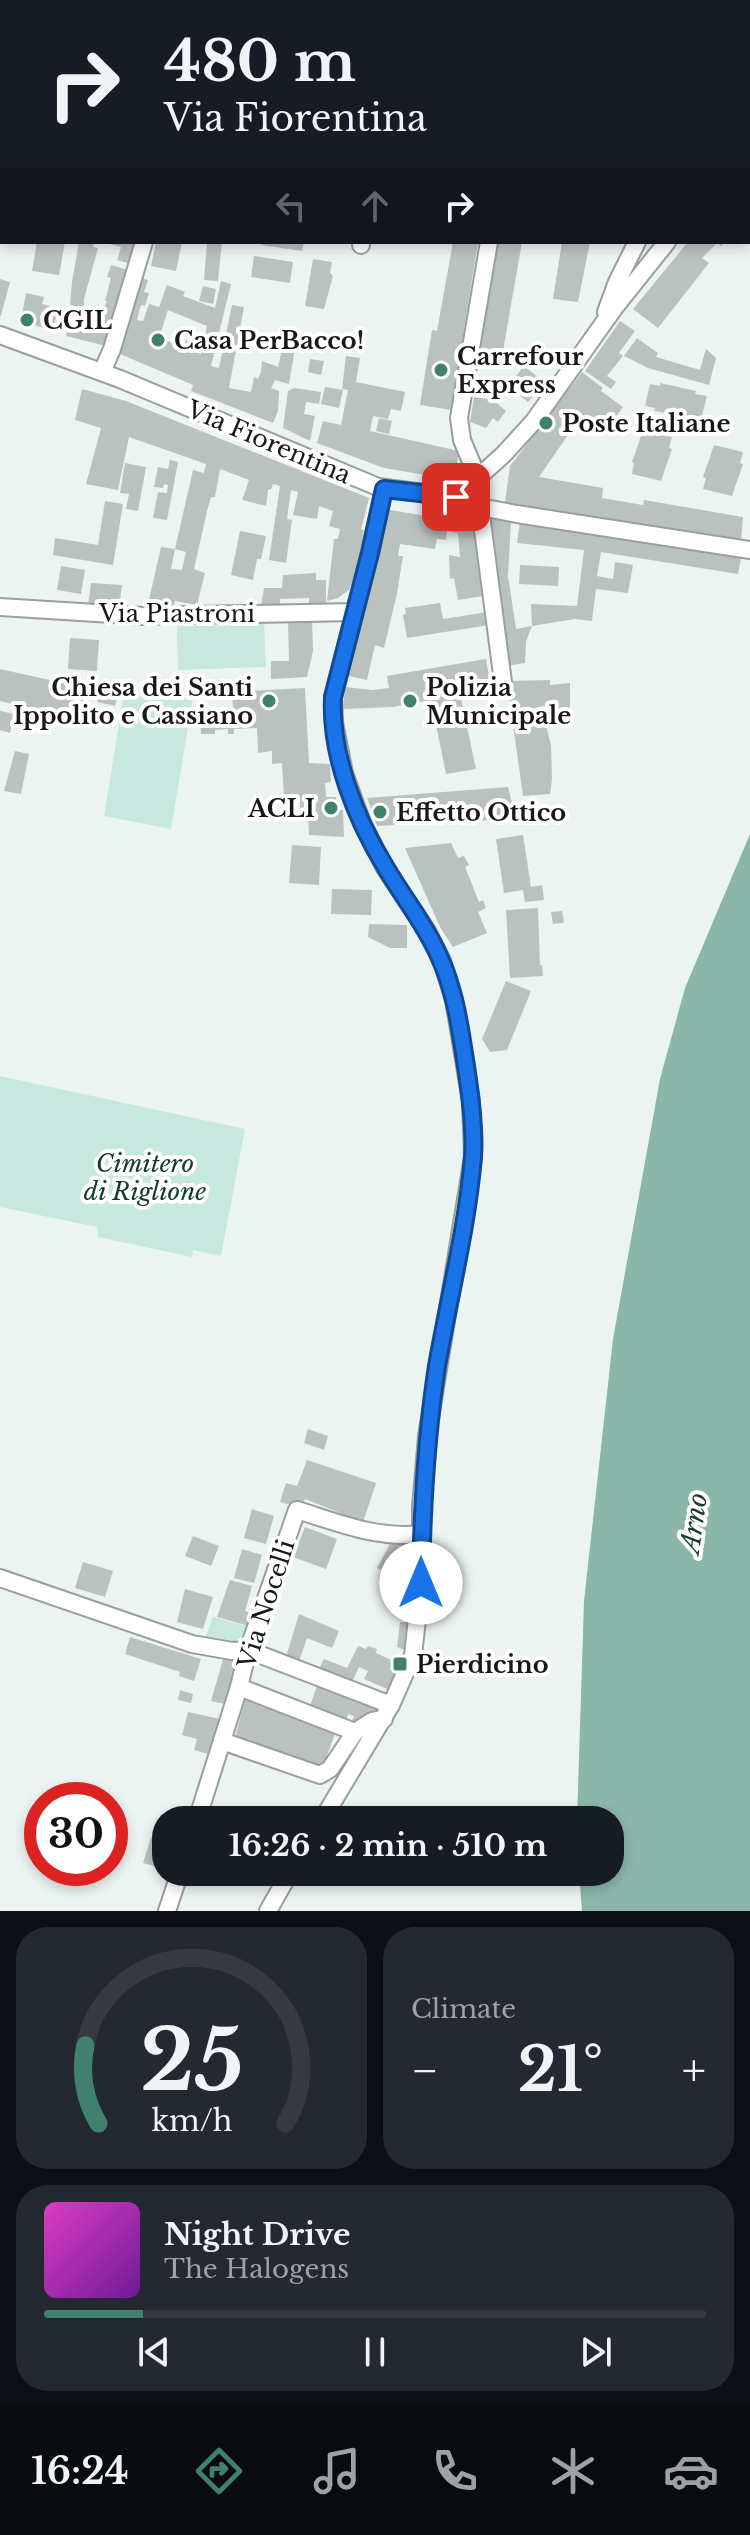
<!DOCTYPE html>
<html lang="en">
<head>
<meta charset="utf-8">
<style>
  body { margin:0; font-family:"Libre Baskerville",serif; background:#242831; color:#f1f3f6; height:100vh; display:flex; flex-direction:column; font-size:30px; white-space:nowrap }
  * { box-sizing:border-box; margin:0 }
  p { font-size:26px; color:#9ea1a6 }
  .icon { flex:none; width:44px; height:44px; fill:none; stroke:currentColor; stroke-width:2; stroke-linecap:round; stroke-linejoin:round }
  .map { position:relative; height:1911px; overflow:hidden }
  .panel { display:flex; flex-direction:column; gap:16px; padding:16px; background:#0d0f14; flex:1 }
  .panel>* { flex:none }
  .hud { position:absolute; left:0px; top:0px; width:750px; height:244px; box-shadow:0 4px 12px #0003; background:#171b24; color:#f1f3f6; overflow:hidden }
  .speed { position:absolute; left:24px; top:1782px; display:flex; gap:16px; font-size:40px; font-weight:700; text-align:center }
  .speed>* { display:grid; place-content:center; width:104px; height:104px; border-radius:50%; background:#171b24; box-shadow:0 4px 12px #0003; line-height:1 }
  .speed .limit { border:12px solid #d22; background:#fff; color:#111 }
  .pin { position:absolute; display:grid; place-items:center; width:68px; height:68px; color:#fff; margin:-34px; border-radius:16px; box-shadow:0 4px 12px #0006 }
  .me { position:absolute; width:88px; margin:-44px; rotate:0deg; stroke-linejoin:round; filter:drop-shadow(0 0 6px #0008) }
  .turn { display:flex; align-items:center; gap:28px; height:168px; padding:0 32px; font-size:36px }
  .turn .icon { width:104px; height:104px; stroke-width:2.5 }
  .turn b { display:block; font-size:56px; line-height:68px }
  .lanes { display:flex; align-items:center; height:76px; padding:0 32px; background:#0003; justify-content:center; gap:40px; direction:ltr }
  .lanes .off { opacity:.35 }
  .big { font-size:60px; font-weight:700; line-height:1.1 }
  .panel .widget { flex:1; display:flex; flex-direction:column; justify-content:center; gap:12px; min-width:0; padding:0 28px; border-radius:32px; background:#242831 }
  .panel .dial { align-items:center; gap:0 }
  .dial svg { height:208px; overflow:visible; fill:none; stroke:#363941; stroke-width:7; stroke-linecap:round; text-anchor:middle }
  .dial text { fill:#f1f3f6; stroke:none }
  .song { display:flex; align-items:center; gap:24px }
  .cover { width:96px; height:96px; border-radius:12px; background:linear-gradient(135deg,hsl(310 70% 55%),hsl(280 70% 35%)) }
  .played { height:8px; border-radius:4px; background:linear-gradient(90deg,#3f806f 15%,#363941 15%) }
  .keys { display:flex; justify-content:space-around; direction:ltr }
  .heat { display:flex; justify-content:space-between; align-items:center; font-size:44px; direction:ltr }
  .panel .tiles { flex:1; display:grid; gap:16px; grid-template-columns:1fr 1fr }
  .widget:last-child { grid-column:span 2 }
  .trip { position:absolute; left:152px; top:1806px; width:472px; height:80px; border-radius:32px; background:#171b24; box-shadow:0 4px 12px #0003; font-weight:700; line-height:80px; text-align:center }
  .tabs { display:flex; height:128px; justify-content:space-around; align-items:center; background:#090b0e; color:#9ea1a6 }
  .tabs .icon { width:56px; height:56px }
  .tabs .active { color:#3f806f }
  .tabs b { font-size:36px; color:#f1f3f6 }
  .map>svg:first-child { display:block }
  .green { fill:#c6e8de }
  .water { fill:#8bb7aa }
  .building { fill:#bac2bf; fill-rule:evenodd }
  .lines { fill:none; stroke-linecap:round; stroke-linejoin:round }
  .minor-casing { stroke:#989f9d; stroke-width:20 }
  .primary-casing { stroke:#989f9d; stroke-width:30 }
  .minor { stroke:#fff; stroke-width:16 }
  .primary { stroke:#fff; stroke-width:26 }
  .route-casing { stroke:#114b97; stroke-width:20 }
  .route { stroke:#1a73e8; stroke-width:14 }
  .poi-dot { fill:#3f806f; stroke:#fff; stroke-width:3 }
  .labels { text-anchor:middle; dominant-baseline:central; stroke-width:8; stroke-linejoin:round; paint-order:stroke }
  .poi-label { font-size:24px; font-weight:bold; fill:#171919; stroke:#fff; text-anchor:start }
  .street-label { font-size:24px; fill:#171919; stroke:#fff }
  .park-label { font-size:24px; font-style:italic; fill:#113930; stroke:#fff }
  .water-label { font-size:26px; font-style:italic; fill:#153d34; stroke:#fff }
</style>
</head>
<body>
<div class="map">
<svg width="750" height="1911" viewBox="0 0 750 1911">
  <rect width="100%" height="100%" fill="#ecf4f1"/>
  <g class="green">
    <polygon points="264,623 266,667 178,670 177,626"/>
    <polygon points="125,687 193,698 171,829 104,816"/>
    <polygon points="0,1076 245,1129 221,1256 193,1250 192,1257 98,1237 97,1227 0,1207"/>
    <path d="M213 1617 246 1626C239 1649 224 1643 205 1639Z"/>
  </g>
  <polygon class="water" points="750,834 750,1911 582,1911 579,1872 610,1872 610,1820 577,1820 584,1601 613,1339 660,1079 685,988"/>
  <g class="building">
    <polygon points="37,242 65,242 59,275 32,271"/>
    <polygon points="79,242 94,242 93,247 98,248 84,299 84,308 102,313 107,301 105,301 111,278 107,277 111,265 131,271 110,347 66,336 73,305 70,305 72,282"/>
    <polygon points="137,242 131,264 117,260 121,247 106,243"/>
    <polygon points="156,242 182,242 176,271 151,266"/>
    <polygon points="207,242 222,242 218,281 204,280"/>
    <polygon points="263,242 304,242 302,251 262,245"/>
    <polygon points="453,242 478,242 451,410 420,405 432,330 437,331"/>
    <polygon points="496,242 522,242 503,351 478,347"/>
    <polygon points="562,242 590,242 578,302 553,299"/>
    <polygon points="688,242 725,242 721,246 717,243 702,258 709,263 658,328 633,309"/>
    <polygon points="254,256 293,262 290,283 251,277"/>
    <polygon points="313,259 332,262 330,273 333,276 324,309 305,306"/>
    <path d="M140 278 148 280 144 292 149 293 145 306 141 305 137 320 143 321 149 304 159 307 167 285 185 292 183 296 215 308 221 281 231 284 211 366 219 368 232 305 244 307 229 388 251 392 254 377 258 379 261 372 262 361 278 367 283 345 295 348 289 384 275 380 271 388 279 391 278 411 273 423 191 391 193 385 120 354 129 311ZM168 310 207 326 201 354 193 352 190 349 192 342 186 340 184 347 159 338Z"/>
    <polygon points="0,279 10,282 1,316 0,316"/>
    <polygon points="203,286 216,289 213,304 199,301"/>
    <polygon points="26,293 44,297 42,304 58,308 53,331 21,321"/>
    <polygon points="620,321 635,331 619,353 623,356 607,376 616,382 611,389 585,371"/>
    <polygon points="637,338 658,353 656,357 700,370 706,349 716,358 709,385 648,368 624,356"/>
    <polygon points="346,356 360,358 356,382 405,392 401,411 391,409 388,419 373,416 370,431 459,451 454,480 384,468 317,443 323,421 341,425 348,390 342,389"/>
    <polygon points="310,359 324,361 321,375 308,372"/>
    <polygon points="524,366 544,382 528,402 508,386"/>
    <polygon points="582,372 603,388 601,391 623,407 604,433 581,416 539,477 603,488 602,498 643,505 644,500 743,517 741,541 505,502 510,466"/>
    <polygon points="660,383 696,391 695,394 707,396 701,419 654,411 655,408 645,406 650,384 660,386"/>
    <polygon points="325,387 343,390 339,408 321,404"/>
    <polygon points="294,388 321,392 319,404 306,402 304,414 315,416 310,441 283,428 288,391"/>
    <polygon points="82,389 126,401 369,498 361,530 364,530 359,563 349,590 338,598 327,601 334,539 338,539 340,529 329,526 333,511 319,506 317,519 293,515 298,492 291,490 287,519 292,520 286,563 269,560 280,486 273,484 271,489 268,490 266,506 242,500 249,480 220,469 215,497 211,497 207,511 194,569 205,573 197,605 175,601 174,607 148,604 161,547 175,549 171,569 182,570 186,552 175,549 193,470 204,473 206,464 129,437 118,490 86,484 101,428 75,420"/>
    <polygon points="474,397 493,400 506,411 498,422 493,418 486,428 470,422"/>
    <polygon points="379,418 392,421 389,434 376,431"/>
    <polygon points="643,430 672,437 669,448 672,449 661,481 632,474 634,463 632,462"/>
    <polygon points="714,445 743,452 740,463 743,464 732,496 703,489 706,478 703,477"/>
    <polygon points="170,460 178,462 167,520 153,518 158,492 167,493 168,485 164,484 163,488 154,487 158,467 168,469"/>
    <polygon points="125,463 146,467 138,511 126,509 129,494 120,493"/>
    <polygon points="105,501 123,504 113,565 53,555 55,538 98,545"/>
    <polygon points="385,509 449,520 451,510 474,514 483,596 458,600 454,578 450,579 449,555 460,557 458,533 447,531 446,540 437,539 435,549 400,544 398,556 403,556 397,593 384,648 375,645 367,680 345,675"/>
    <polygon points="485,518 511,522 508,576 516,629 532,626 531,604 577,606 584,550 517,543 520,521 742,553 738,574 601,552 597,576 613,579 615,562 633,565 628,593 596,589 592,621 575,619 532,626 526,642 525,663 504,666"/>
    <polygon points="240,531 266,536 261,559 257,559 253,580 231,575"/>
    <polygon points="520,565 559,567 558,586 519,584"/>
    <polygon points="61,566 85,570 81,594 57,590"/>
    <polygon points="316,573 316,580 326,580 326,605 309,605 309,598 280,599 280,606 261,606 264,588 282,588 283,575"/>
    <polygon points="91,583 122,585 119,609 88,606"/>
    <polygon points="440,603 443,619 487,612 489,625 407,638 403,615 406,614 405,608"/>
    <polygon points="312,620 313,651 307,677 271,679 271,661 289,661 288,622"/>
    <polygon points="70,638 99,640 97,671 68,669"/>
    <polygon points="486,659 491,689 460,694 476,769 446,774 431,700 393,707 343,709 345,687 372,690 389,688 387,676"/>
    <polygon points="0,669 90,689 81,723 54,717 52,725 42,722 45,712 0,701"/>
    <polygon points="101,679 124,683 122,696 118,695 115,706 97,702"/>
    <polygon points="550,680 550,685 570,683 570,712 549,714 548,705 534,708 535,714 543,714 551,745 552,779 550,794 523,796 507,681"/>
    <polygon points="305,688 309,763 330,764 331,782 325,783 326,797 336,797 337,810 343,810 344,837 309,835 308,813 300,813 300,798 284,798 282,763 272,764 272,751 258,753 257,728 234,729 234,734 228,734 228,729 215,730 215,734 201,734 200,711 233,709 232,692"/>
    <polygon points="0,711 15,714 10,733 0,730"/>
    <polygon points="15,751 29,754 21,794 4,791"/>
    <polygon points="508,787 516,819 377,826 367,798"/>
    <polygon points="523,835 531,887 542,885 544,900 525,902 523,890 504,893 496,839"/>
    <polygon points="451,843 458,858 464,856 469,865 465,867 479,902 483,900 486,908 478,912 487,933 453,947 440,927 405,848"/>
    <polygon points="292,845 321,847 319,885 289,883"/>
    <polygon points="332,889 372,890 371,915 331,914"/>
    <polygon points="538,908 540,965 542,965 543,976 510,978 506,910"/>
    <polygon points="562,911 564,923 553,924 551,912"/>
    <polygon points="369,924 407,925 407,948 390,948 368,937"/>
    <polygon points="506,981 531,991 507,1050 490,1052 482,1039"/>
    <polygon points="308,1429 328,1436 324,1450 304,1443"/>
    <polygon points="307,1460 376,1483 363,1522 305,1499 302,1508 280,1502 286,1483 297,1486"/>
    <polygon points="252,1509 274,1516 266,1544 244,1538"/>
    <polygon points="305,1527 337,1539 326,1569 293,1557"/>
    <polygon points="193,1536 219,1546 211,1566 185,1556"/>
    <polygon points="391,1542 413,1545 407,1561 414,1563 411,1583 396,1579 399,1570 386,1566 383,1571 377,1568"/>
    <polygon points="242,1549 262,1555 254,1583 234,1578"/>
    <polygon points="83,1562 113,1571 105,1597 75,1588"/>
    <polygon points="230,1580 252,1586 245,1611 252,1613 249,1626 217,1617"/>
    <polygon points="185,1589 213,1597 203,1629 177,1622"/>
    <polygon points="299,1614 339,1631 332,1648 307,1638 299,1661 286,1657"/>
    <polygon points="400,1622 410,1622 408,1651 397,1647"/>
    <polygon points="130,1637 201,1659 194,1681 179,1676 180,1672 125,1654"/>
    <polygon points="358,1646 366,1649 368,1646 377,1649 376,1653 406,1667 394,1692 364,1679 368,1671 359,1667 351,1684 318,1671 324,1659 347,1668"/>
    <polygon points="224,1656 243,1660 230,1705 211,1701"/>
    <polygon points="319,1680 382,1705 377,1712 351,1723 354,1716 348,1714 346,1721 310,1706"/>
    <polygon points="180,1690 193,1694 191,1703 178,1700"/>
    <polygon points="246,1695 296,1712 295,1719 336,1731 322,1769 235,1738"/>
    <polygon points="188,1712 220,1719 211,1755 194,1750 197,1739 182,1735"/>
    <polygon points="151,1837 166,1841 166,1869 143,1863"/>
  </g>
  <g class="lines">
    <defs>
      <g id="minor">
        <polyline points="211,2 211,0"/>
        <polyline points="529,2 529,0"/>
        <polyline points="684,2 684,0"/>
        <polyline points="748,151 750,148"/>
        <polyline points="361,245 361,242"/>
        <polyline points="606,312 617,282 637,242"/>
        <polyline points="0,335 120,379 378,487 456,497 503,455 534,421 615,307 667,242"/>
        <polyline points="102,372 112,349 144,242"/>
        <polyline points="478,478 462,440 459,418 489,242"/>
        <polyline points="456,497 480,507 517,514 750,550"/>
        <polyline points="480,507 503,682"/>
        <polyline points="0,607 144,616 354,612"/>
        <polyline points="0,1578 192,1644 232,1651 248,1650 391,1705"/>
        <polyline points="239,1687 355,1732 372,1721 384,1719"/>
        <polyline points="222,1741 320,1775 330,1769 355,1732"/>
        <path d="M197 1820 239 1687 248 1650 297 1510C339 1523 377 1539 421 1534"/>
        <polyline points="322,1820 391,1705 413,1655 421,1583 421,1507 427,1436 473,1157 471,1101 454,1000 442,961 427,931 385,868 362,823 344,773 334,722 333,697 370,553 384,489"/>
        <polyline points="167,1911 180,1872"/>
        <polyline points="268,1911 290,1872"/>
      </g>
      <g id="primary">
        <polyline points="273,2 286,0"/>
        <polyline points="0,61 2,61"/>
      </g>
    </defs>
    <use href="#minor" class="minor-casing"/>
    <use href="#primary" class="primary-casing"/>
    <use href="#minor" class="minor"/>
    <use href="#primary" class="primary"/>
  </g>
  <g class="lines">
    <defs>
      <path id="route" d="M421 1583C422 1510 426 1438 437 1366 449 1297 467 1228 473 1157 475 1130 471 1100 467 1073 461 1034 456 992 439 956 425 924 403 897 386 868 356 819 330 755 333 697L370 553 384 489 456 497"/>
    </defs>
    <use href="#route" class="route-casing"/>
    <use href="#route" class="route"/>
  </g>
  <g class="poi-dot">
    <circle cx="27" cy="320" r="8"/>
    <circle cx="158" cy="340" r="8"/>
    <circle cx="441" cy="370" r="8"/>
    <circle cx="546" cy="423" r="8"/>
    <circle cx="269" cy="701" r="8"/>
    <circle cx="410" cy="701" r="8"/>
    <circle cx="331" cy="808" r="8"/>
    <circle cx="380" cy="812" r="8"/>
    <rect x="392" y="1656" width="16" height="16" rx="4"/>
  </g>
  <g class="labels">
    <g class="poi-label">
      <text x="43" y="320">CGIL</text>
      <text x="174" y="340">Casa PerBacco!</text>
      <text x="457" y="356">Carrefour<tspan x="457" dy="28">Express</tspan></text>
      <text x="562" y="423">Poste Italiane</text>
      <text x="253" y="687" text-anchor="end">Chiesa dei Santi<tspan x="253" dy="28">Ippolito e Cassiano</tspan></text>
      <text x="426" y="687">Polizia<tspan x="426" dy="28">Municipale</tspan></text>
      <text x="315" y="808" text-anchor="end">ACLI</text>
      <text x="396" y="812">Effetto Ottico</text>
      <text x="416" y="1664">Pierdicino</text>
    </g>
    <g class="street-label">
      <text transform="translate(269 442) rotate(23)">Via Fiorentina</text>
      <text x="177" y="613">Via Piastroni</text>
      <text transform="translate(266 1604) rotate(-72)">Via Nocelli</text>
    </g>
    <g class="park-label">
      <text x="145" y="1163">Cimitero<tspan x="145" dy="28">di Riglione</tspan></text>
    </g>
    <g class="water-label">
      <text transform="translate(694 1523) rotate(-82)">Arno</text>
    </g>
  </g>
</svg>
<div class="speed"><div class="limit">30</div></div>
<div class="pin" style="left:456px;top:497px;background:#d93025"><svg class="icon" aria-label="arrive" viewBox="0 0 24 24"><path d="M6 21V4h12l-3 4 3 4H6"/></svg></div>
<svg class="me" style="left:421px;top:1583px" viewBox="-20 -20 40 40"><circle r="19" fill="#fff"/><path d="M0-13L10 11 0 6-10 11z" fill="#1a73e8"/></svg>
<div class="trip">16:26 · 2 min · 510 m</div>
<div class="hud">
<div class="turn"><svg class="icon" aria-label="right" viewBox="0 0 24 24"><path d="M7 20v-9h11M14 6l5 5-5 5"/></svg><div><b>480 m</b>Via Fiorentina</div></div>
<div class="lanes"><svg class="icon off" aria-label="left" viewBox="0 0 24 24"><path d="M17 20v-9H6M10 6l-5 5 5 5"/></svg><svg class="icon off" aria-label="ahead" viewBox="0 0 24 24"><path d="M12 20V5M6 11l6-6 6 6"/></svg><svg class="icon" aria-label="right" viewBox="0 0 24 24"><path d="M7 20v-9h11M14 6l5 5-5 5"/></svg></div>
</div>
</div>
<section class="panel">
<div class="tiles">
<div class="widget dial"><svg viewBox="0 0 100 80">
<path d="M14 69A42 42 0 1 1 86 69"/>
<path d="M14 69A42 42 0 0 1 9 39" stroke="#3f806f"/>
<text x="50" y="56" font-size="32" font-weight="700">25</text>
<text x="50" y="72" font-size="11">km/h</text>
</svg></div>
<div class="widget"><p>Climate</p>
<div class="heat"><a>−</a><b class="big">21°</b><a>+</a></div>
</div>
<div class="widget">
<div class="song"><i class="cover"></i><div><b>Night Drive</b><p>The Halogens</p></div></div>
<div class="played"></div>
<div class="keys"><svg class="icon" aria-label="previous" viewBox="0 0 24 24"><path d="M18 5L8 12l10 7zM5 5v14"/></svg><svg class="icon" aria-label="pause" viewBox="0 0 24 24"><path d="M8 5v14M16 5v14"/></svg><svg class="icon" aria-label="next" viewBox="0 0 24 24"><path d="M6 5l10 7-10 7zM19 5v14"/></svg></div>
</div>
</div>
</section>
<nav class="tabs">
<b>16:24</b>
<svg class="icon active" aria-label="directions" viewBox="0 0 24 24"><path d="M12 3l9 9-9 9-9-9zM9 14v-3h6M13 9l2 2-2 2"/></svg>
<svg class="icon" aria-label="music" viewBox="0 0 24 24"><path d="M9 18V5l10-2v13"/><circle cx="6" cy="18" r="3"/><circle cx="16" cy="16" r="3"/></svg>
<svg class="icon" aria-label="phone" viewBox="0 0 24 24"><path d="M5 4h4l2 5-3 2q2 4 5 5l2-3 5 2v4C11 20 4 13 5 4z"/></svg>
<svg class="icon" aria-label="climate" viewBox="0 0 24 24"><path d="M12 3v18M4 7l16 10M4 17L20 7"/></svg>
<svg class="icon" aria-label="car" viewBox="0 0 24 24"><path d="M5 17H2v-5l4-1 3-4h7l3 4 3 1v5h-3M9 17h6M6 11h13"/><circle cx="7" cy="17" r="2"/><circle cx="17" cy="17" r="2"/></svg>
</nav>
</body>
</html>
